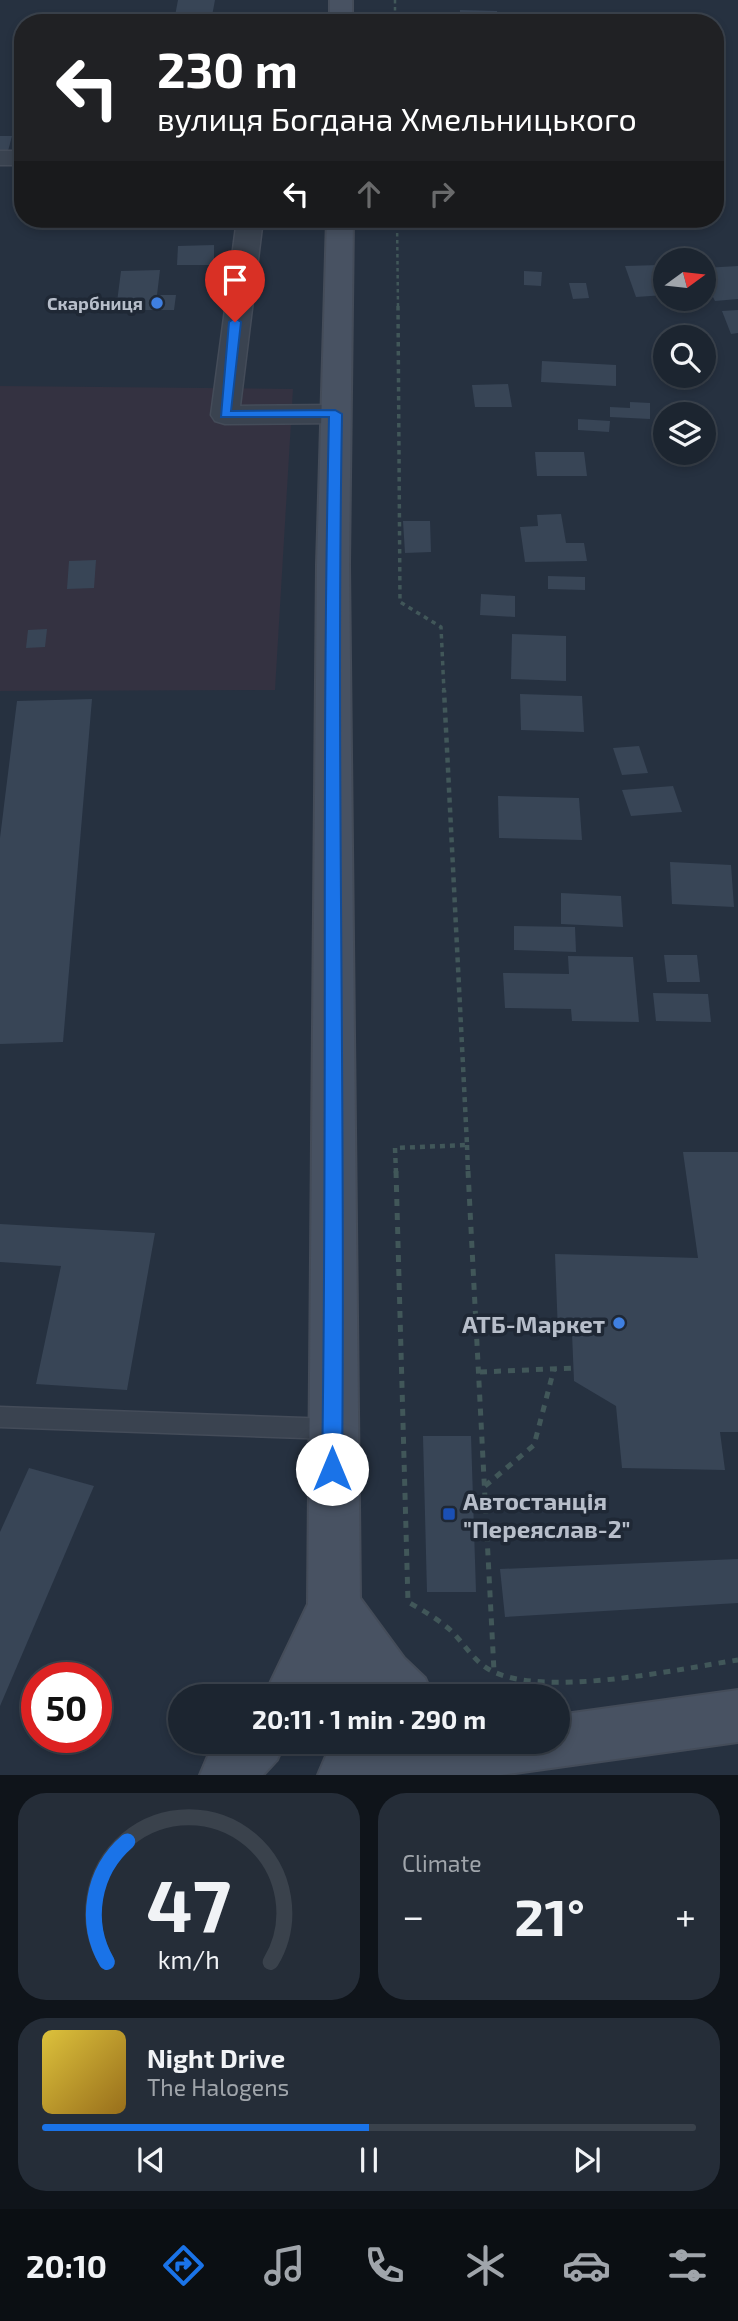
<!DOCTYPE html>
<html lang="en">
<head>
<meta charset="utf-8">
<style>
  body { margin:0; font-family:"Exo 2",sans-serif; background:#252d38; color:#f1f3f6; height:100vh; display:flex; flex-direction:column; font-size:26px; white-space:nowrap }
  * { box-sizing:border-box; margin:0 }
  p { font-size:23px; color:#a0a5ab }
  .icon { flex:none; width:38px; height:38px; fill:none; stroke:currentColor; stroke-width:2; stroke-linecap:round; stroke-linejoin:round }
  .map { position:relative; height:1775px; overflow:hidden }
  .drawer { display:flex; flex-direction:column; gap:18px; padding:18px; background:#0f141a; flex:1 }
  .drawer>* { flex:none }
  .hud { position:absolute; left:14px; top:14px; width:710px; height:214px; border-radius:28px; box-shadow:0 4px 10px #0003,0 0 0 2px #3a424c; background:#202124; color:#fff; overflow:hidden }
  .needle { width:46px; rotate:75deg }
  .controls { position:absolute; left:653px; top:248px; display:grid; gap:14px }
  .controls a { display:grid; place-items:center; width:63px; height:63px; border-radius:50%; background:#1c2530; box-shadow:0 4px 10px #0003,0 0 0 2px #3a424c; font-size:35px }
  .speed { position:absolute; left:21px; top:1662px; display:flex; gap:14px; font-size:35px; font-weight:700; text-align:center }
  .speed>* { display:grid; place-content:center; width:91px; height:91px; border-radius:50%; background:#1c2530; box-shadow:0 4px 10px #0003,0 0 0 2px #3a424c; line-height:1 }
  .speed .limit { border:10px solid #d22; background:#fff; color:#111 }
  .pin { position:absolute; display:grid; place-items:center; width:60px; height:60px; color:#fff; margin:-72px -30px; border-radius:50% 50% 50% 0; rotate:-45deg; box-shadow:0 0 7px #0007 }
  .pin .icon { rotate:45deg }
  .me { position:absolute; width:77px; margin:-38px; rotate:0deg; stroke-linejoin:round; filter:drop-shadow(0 0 5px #0008) }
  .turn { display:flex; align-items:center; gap:24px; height:147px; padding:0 28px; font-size:32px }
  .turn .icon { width:91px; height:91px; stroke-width:2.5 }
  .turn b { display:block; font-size:49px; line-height:60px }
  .lanes { display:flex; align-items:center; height:66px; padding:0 28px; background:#0003; justify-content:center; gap:35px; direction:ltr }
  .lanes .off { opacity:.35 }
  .big { font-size:52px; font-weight:700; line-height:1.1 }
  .drawer .tile { flex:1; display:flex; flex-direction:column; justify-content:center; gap:10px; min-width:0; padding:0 24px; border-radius:28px; background:#252d38 }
  .drawer .dial { align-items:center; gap:0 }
  .dial svg { height:182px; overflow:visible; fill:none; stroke:#3a424c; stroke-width:7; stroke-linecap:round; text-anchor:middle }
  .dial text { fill:#f1f3f6; stroke:none }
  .song { display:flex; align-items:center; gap:21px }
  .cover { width:84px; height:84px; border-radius:10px; background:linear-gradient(135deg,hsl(50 70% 55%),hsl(40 70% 35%)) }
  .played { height:7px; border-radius:4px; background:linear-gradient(90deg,#1a73e8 50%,#3a424c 50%) }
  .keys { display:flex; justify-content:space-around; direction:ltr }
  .heat { display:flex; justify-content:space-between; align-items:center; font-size:38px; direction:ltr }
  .drawer .tiles { flex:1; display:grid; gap:18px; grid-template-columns:1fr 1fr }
  .tile:last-child { grid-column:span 2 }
  .trip { position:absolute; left:168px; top:1684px; width:402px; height:70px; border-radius:35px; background:#1c2530; box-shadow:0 4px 10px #0003,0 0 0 2px #3a424c; font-weight:700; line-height:70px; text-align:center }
  .dock { display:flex; height:112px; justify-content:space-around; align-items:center; background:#0b0f13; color:#a0a5ab }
  .dock .icon { width:49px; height:49px }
  .dock .current { color:#1a73e8 }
  .dock b { font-size:32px; color:#f1f3f6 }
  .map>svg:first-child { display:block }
  .medical { fill:#343241 }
  .building { fill:#384556 }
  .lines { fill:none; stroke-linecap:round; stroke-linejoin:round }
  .lane-casing { stroke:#444c59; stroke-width:3 }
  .street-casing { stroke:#444c59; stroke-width:3 }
  .secondary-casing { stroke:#444c59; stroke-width:4 }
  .path-far3 { stroke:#415759; stroke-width:2.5; stroke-dasharray:3.5 3.5; stroke-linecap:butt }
  .path-far2 { stroke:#415759; stroke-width:3.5; stroke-dasharray:4.5 4.5; stroke-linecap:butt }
  .path-far1 { stroke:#415759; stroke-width:4.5; stroke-dasharray:5 5; stroke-linecap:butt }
  .path { stroke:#415759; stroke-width:5; stroke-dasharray:7 7; stroke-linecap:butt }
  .lane { fill:#3a4350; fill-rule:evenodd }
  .street { fill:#3a4350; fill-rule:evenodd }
  .secondary { fill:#485262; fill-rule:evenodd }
  .route { fill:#1a73e8; stroke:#114b97; stroke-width:2 }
  .shop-dot { fill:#3f7fe0; stroke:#1f2835; stroke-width:2.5 }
  .transit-dot { fill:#1a4fb4; stroke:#1f2835; stroke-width:2.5 }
  .labels { text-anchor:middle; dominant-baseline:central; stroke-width:7; stroke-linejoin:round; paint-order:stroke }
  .far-poi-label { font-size:18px; font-weight:bold; fill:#b7beca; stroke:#1f2835; text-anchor:end }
  .near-poi-label { font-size:24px; font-weight:bold; fill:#b7beca; stroke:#1f2835; text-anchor:end }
</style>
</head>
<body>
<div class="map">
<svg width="738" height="1775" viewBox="0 0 738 1775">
  <rect width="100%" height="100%" fill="#263140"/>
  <polygon class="medical" points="0,386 293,389 275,690 0,691"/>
  <g class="building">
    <polygon points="178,0 215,0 212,16 175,16"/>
    <polygon points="460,10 497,11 499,23 460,21"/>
    <polygon points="0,136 12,136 8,151 0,151"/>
    <polygon points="117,219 166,219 164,224 116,223"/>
    <polygon points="472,219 517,219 517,226 471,224"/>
    <polygon points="214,245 214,265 177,265 178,246"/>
    <polygon points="660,265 665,278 665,295 636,297 625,266"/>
    <polygon points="738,266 738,299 715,301 710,291 704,291 704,268"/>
    <polygon points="160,270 157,295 176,295 174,310 116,310 121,271"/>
    <polygon points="524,271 542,272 541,286 524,285"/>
    <polygon points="569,283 586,283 589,298 573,299"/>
    <polygon points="738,310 738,333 731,334 722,311"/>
    <polygon points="542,361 616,365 616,386 541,382"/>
    <polygon points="508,384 512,407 475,407 472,385"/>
    <polygon points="630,402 650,403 650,419 610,417 610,407 630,408"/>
    <polygon points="578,419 610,421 609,432 578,430"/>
    <polygon points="535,452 584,452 587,476 537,476"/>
    <polygon points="561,514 566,543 584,543 587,561 525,562 520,527 538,526 537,515"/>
    <polygon points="403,521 430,521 431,552 405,553"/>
    <polygon points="96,560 94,588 67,589 69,561"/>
    <polygon points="548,576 585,577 585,590 548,589"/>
    <polygon points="481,594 515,596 515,617 480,615"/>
    <polygon points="47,629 45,647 26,648 28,630"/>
    <polygon points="512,634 566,636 566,681 511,679"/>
    <polygon points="520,694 582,696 584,732 521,730"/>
    <polygon points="92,699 63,1042 0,1044 0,838 17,701"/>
    <polygon points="639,746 648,773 622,775 613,748"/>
    <polygon points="673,786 682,812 631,816 622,790"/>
    <polygon points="498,796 579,798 582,840 499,838"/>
    <polygon points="670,862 731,865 734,907 672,904"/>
    <polygon points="561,893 621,896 623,927 561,924"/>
    <polygon points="514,926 575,927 576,952 514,950"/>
    <polygon points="664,955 697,955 700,982 667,982"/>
    <polygon points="568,956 633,957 639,1022 572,1021 571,1009 505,1008 503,973 569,974"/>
    <polygon points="653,993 708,994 711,1022 656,1021"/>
    <polygon points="683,1152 738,1152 738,1432 720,1432 725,1470 622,1468 616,1406 574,1381 572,1333 558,1333 555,1254 698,1258"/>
    <polygon points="0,1224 155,1233 127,1390 36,1384 61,1266 0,1262"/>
    <polygon points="423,1436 471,1436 476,1592 427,1592"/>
    <polygon points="29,1468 94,1486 0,1706 0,1532"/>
    <polygon points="738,1559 738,1603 505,1617 500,1569"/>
  </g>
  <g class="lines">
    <defs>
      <polygon id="lane" points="0,1407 332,1419 340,1422 343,1429 340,1436 332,1439 0,1427"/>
      <g id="street">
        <rect x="0" y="151" width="23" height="14"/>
        <polygon points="237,219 263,219 240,406 336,405 346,408 350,414 346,420 336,423 225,424 215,421 211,415"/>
      </g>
      <g id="secondary">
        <rect x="330" y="0" width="22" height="23"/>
        <polygon points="327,219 353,219 349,565 360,1598 404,1658 425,1678 433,1696 264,1696 308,1604 317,565"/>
        <polygon points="738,1690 738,1742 501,1775 318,1775 326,1756 345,1748 376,1741 558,1741 558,1715"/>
        <polygon points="221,1741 285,1741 277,1760 263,1775 200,1775 208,1756"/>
      </g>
    </defs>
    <use href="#lane" class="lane-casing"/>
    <use href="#street" class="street-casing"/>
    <use href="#secondary" class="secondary-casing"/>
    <g class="path-far3">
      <polyline points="395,0 395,23"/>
      <polyline points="397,219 398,307"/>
    </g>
    <polyline class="path-far2" points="398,306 400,602 441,627 444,692"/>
    <g class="path-far1">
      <polyline points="467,1145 468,1173"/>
      <polyline points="396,1173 395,1148 467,1145 444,690"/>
    </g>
    <g class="path">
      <path d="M396 1171 408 1602C422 1610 436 1618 448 1628 463 1641 472 1660 490 1670 543 1699 678 1669 738 1660"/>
      <polyline points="468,1171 494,1671"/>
      <polyline points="480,1372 574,1368"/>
      <polyline points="485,1486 534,1445 554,1369"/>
    </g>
    <use href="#lane" class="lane"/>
    <use href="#street" class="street"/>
    <use href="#secondary" class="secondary"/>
  </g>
  <path class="route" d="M235 318 241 322 231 411 335 410 342 414C336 765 346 1117 342 1469L339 1475 332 1478 325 1475 322 1469C328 1118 321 768 329 417H221L229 322Z"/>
  <g class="shop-dot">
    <circle cx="157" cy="303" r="7"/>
    <circle cx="619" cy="1323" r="7"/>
  </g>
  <rect class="transit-dot" x="442" y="1507" width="14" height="14" rx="3.5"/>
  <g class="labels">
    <g class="far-poi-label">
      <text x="143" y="303">Скарбниця</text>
    </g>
    <g class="near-poi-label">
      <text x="605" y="1323">АТБ-Маркет</text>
      <text x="463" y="1500" text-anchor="start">Автостанція<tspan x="463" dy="28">"Переяслав-2"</tspan></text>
    </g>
  </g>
</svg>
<div class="controls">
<a><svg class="needle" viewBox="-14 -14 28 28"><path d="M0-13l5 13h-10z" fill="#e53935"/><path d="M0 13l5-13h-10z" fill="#a0a5ab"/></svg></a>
<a><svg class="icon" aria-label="search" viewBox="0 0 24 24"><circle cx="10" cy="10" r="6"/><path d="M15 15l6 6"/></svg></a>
<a><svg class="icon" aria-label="layers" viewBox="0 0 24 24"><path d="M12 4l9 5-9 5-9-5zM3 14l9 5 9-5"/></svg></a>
</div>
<div class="speed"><div class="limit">50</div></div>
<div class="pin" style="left:235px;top:322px;background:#d93025"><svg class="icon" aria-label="arrive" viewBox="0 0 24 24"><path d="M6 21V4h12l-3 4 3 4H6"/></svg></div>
<svg class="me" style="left:332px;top:1469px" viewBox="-20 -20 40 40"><circle r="19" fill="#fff"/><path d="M0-13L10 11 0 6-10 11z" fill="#1a73e8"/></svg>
<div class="trip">20:11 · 1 min · 290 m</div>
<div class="hud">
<div class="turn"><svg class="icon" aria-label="left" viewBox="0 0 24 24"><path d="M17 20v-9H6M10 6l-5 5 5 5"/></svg><div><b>230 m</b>вулиця Богдана Хмельницького</div></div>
<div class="lanes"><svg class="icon" aria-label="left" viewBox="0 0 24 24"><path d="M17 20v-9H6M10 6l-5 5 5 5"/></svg><svg class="icon off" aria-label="ahead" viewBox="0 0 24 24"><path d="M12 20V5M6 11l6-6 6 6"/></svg><svg class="icon off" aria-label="right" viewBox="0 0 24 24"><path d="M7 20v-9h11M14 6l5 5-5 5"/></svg></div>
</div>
</div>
<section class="drawer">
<div class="tiles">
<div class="tile dial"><svg viewBox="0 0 100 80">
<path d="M14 69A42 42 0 1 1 86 69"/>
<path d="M14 69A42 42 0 0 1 23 16" stroke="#1a73e8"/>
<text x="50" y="56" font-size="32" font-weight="700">47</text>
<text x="50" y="72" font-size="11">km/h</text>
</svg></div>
<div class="tile"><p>Climate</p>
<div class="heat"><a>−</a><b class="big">21°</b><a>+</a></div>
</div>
<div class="tile">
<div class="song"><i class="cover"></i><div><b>Night Drive</b><p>The Halogens</p></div></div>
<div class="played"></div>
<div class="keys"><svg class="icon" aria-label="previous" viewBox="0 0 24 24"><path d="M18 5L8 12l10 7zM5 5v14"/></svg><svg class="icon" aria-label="pause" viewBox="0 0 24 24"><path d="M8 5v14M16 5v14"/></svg><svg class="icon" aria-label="next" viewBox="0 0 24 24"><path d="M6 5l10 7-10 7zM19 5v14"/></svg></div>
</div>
</div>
</section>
<nav class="dock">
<b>20:10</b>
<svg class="icon current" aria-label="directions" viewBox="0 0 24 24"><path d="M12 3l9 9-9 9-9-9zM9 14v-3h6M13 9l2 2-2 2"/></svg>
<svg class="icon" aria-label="music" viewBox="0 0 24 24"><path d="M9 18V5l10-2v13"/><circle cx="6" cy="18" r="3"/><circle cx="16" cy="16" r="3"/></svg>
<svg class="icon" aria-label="phone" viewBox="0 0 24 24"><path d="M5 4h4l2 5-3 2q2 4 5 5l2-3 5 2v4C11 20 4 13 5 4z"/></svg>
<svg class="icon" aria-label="climate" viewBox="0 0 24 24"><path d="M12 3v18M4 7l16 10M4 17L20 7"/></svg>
<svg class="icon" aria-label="car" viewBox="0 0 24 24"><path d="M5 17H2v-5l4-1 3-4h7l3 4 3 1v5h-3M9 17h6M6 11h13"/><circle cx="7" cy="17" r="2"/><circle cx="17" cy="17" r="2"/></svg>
<svg class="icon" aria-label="filters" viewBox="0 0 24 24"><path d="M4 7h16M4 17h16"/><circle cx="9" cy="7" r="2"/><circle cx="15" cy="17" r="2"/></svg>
</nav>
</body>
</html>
